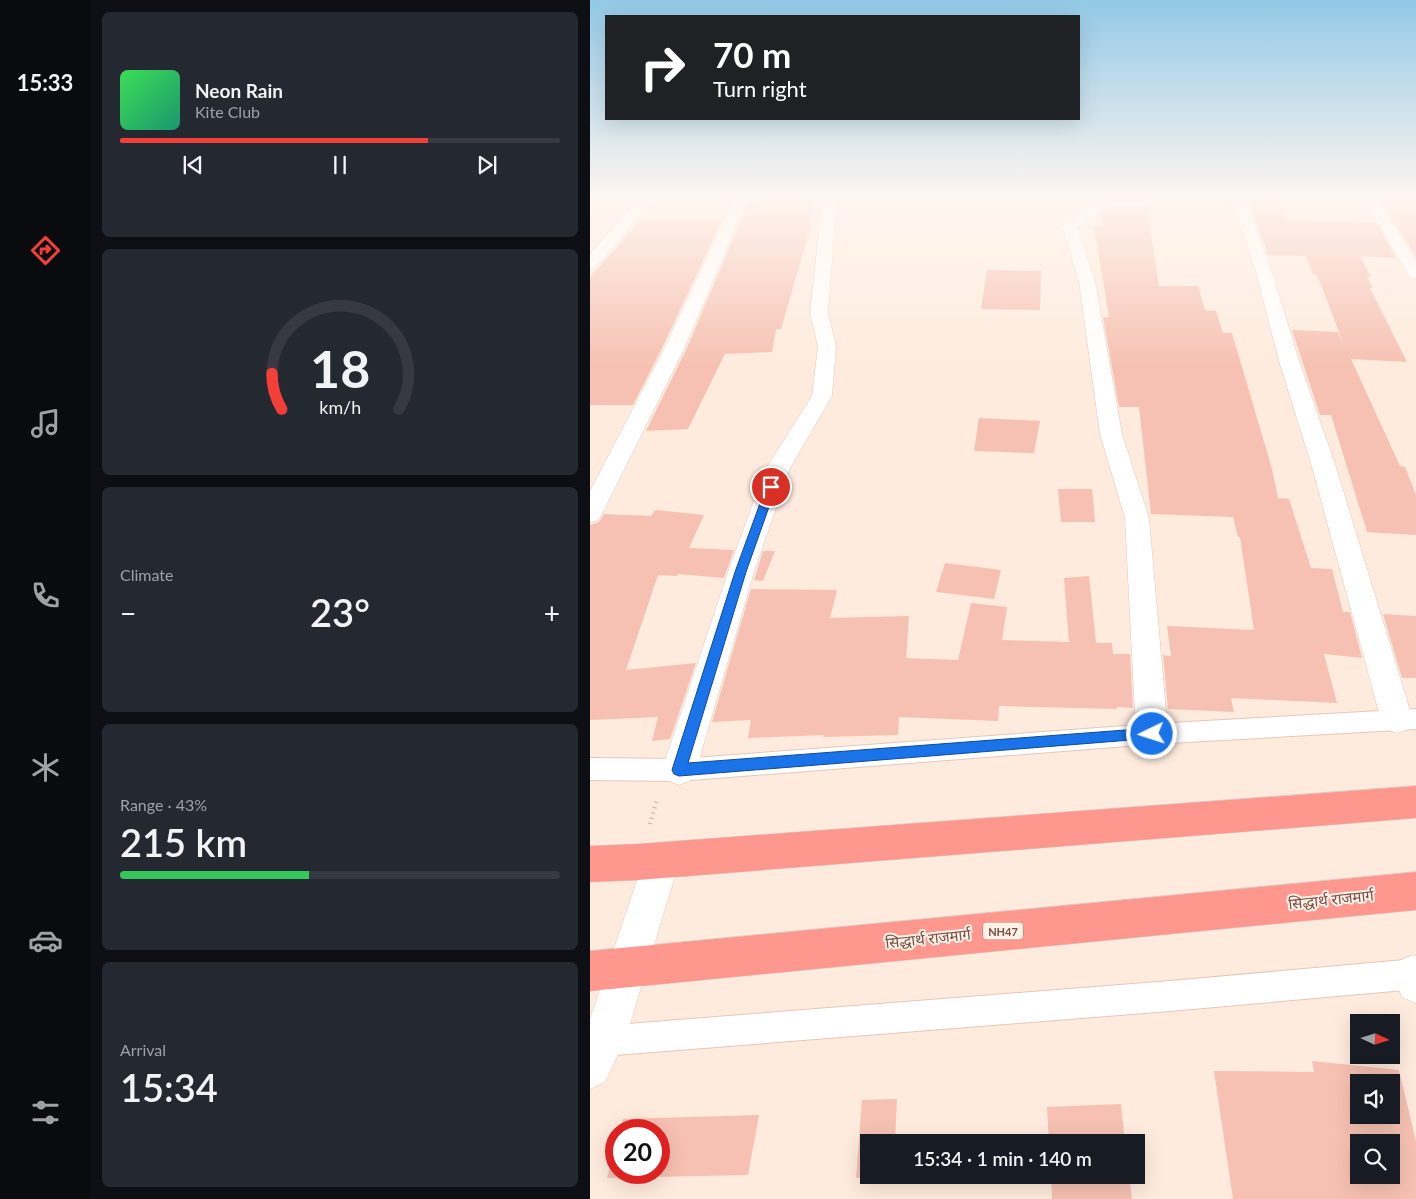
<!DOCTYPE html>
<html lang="en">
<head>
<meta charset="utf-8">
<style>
  body { margin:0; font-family:Lato,"Noto Sans Devanagari",sans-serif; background:#242831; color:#f1f3f6; height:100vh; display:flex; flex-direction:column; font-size:19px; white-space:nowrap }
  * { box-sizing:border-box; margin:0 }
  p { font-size:16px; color:#9ea1a6 }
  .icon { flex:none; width:28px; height:28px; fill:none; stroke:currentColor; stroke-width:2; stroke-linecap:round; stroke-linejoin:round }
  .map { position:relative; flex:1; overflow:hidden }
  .drawer { display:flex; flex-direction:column; gap:12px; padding:12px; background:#0d0f14; width:500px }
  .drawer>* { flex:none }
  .hud { position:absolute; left:15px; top:15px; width:475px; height:105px; border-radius:0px; box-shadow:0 5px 20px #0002; background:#202124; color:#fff; overflow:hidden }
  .needle { width:32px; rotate:94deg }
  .controls { position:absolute; left:760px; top:1014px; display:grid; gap:10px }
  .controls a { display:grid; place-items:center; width:50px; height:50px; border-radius:0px; background:#171b24; box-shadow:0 5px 20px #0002; font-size:25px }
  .speed { position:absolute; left:15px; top:1119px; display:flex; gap:10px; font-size:25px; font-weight:700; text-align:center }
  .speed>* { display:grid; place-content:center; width:65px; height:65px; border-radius:50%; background:#171b24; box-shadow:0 5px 20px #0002; line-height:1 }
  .speed .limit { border:8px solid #d22; background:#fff; color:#111 }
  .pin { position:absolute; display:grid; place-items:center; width:42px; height:42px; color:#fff; margin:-21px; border:2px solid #fff; border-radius:50%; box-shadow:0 1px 5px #0007 }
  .me { position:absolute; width:55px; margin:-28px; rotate:266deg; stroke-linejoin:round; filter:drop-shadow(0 0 4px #0008) }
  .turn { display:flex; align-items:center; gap:18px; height:105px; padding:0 25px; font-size:22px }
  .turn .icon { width:65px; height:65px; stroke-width:2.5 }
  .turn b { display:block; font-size:35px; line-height:42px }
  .big { font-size:38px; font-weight:600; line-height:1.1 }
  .drawer .tile { flex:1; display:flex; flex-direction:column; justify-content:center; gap:8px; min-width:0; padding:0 18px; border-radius:8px; background:#242831 }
  .drawer .dial { align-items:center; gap:0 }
  .dial svg { height:130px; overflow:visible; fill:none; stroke:#363941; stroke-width:7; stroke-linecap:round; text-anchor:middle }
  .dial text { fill:#f1f3f6; stroke:none }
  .song { display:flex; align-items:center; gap:15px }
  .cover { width:60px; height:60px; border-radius:8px; background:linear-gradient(135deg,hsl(130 70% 55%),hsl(160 70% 35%)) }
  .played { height:5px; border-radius:2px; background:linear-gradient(90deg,#f33f37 70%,#363941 70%) }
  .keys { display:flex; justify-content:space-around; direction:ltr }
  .heat { display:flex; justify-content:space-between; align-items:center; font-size:28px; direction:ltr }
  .charge { height:8px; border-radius:4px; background:linear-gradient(90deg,#34c759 43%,#363941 0) }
  .trip { position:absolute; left:270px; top:1134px; width:285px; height:50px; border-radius:0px; background:#171b24; box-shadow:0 5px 20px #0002; font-weight:600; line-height:50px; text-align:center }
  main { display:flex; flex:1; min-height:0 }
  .tab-bar { display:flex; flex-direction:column; width:90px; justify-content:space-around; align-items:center; background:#090b0e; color:#9ea1a6 }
  .tab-bar .icon { width:35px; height:35px }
  .tab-bar .current { color:#f33f37 }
  .tab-bar b { font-size:22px; color:#f1f3f6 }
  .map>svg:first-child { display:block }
  .building { fill:#f6c1b2; fill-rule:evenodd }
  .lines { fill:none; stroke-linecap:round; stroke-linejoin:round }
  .lane-casing { stroke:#e4c7bc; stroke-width:2 }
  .street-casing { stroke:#e4c7bc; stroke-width:1 }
  .secondary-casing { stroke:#eac6b8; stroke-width:1 }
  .highway-casing { stroke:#d8cdcb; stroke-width:1 }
  .path { stroke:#daa496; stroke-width:4; stroke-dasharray:1 4.5; stroke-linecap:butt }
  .lane { fill:#fff; fill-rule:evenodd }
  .street { fill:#fff; fill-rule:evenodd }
  .secondary { fill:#fff; fill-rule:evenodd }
  .highway { fill:#fe978e; fill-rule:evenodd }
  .route { fill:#1a73e8; stroke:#114b97 }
  .labels { text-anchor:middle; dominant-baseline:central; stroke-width:4; stroke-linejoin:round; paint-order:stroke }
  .shield { fill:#fff0e5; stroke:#9e7e74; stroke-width:1 }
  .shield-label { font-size:11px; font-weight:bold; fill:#754d44 }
  .near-street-label { font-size:15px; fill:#754d44; stroke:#fff0e5 }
</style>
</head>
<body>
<main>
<nav class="tab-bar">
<b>15:33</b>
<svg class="icon current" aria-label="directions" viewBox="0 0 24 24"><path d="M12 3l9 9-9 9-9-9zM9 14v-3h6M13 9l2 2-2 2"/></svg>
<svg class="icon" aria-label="music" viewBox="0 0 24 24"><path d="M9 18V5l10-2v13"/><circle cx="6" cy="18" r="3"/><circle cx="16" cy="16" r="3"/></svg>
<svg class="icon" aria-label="phone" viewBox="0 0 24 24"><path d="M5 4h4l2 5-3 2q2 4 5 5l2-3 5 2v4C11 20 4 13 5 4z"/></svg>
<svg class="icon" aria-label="climate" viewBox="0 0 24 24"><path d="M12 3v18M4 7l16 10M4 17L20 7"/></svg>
<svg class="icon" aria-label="car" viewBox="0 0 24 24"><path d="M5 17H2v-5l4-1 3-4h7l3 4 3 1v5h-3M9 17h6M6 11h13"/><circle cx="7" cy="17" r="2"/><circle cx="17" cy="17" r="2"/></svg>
<svg class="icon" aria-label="filters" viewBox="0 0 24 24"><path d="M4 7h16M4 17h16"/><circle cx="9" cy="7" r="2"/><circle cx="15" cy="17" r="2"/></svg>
</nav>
<section class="drawer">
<div class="tile">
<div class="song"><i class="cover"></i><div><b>Neon Rain</b><p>Kite Club</p></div></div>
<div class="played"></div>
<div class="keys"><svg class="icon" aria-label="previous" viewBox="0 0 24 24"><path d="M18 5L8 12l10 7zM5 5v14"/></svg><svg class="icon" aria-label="pause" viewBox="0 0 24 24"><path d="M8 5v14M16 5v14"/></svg><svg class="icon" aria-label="next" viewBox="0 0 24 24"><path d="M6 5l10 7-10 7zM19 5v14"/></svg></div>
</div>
<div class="tile dial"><svg viewBox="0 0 100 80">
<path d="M14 69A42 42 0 1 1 86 69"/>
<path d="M14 69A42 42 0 0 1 8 47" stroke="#f33f37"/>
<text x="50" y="56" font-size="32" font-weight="700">18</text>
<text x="50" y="72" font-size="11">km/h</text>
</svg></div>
<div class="tile"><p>Climate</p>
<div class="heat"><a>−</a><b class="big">23°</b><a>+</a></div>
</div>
<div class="tile"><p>Range · 43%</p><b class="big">215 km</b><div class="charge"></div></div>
<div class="tile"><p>Arrival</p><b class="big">15:34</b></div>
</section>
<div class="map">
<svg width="826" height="1199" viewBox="0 0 826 1199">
  <rect width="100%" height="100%" fill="#feebdd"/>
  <g class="building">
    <polygon points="174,199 223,199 221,226 191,329 186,329 182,352 135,354 98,429 56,431 96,350 158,204 173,203"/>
    <polygon points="658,199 688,200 698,220 786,222 806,258 770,256 781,277 777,277 783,288 780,288 817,362 761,359 810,466 815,467 826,495 826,535 777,532 741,415 730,415 702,330 748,332 754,345 727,275 723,275 716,256 678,255"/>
    <polygon points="790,199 826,199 826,257"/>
    <polygon points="524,207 557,207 569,286 608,286 615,310 626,311 633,333 642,333 682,469 688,498 699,499 721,568 742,569 753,612 760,612 772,658 734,654 747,703 641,698 644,712 578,709 573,655 581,656 577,626 664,630 650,537 648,537 643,517 561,514 549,407 529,407 513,317 519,317 504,226 513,226 512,214"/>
    <polygon points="51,220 132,220 72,348 43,405 0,405 0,277"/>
    <polygon points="397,270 451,271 450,310 391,309"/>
    <polygon points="389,418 450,421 444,453 384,451"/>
    <polygon points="468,489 502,489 505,522 471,522"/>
    <polygon points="65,510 114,515 99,548 144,550 134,578 88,574 87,576 68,575 36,670 106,663 80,739 62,741 68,717 0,720 0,525 9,522 14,514 61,516"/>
    <polygon points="173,551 185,551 173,581 164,580"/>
    <polygon points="355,563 411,570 404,599 346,592"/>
    <polygon points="499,576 506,643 522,643 523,654 540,654 543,708 527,707 527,709 409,706 408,721 309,717 308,735 233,737 234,735 158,738 161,720 122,722 161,589 247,590 240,618 319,616 316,658 368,660 381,603 417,607 412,640 479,642 474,578"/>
    <polygon points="793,614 826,616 826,678 812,678"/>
    <path d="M722 1061 809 1070 826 1141V1199H643L624 1071 724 1072ZM769 1082H801V1115H769ZM769 1142H801V1175H769Z"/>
    <polygon points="307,1099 305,1142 279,1142 279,1175 304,1175 304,1177 266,1178 272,1100"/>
    <polygon points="531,1104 535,1142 459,1142 457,1107"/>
    <polygon points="169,1115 158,1175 17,1178 26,1144 26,1172 69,1172 69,1130 30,1130 33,1119"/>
    <polygon points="461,1175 539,1175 542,1199 462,1199"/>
  </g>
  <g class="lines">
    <defs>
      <g id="lane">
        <polygon points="826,709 826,729 562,744 89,781 0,780 0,758 89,759 562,724"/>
        <polygon points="826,959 826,989 580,1011 0,1057 0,1027 580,981"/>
      </g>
      <g id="street">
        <polygon points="49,199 64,199 6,267 0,269 0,254"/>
        <polygon points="144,199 158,199 94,349 12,514 9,520 0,522 0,491 74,349"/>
        <polygon points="233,199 247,199 238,312 246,347 242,396 199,470 164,572 106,770 101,780 89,785 77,780 72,770 138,572 175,470 222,396 228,347 220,312"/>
        <polygon points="513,199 561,199 562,201 560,204 555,205 523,205 487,227 505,281 532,434 559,518 578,734 573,744 562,748 551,744 546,734 535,518 510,434 489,281 472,226 497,207"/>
        <polygon points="641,199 655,199 682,272 709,361 746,467 823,720 818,729 807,733 796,729 791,720 722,467 689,361 666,272"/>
        <polygon points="774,199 788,199 826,261 826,279 820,278 818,274"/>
        <polygon points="823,955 826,956 826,1003 812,997 803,975 809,961"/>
      </g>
      <polygon id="secondary" points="72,843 85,848 90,860 35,1040 15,1082 0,1089 0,1019 54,860 59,848"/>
      <g id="highway">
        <polygon points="826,786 826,818 48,880 0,882 0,846 48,844"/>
        <polygon points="826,872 826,910 0,991 0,951"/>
      </g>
    </defs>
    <use href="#lane" class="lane-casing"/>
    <use href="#street" class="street-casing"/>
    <use href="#secondary" class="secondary-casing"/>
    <use href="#highway" class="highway-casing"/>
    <polyline class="path" points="60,824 67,799"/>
    <use href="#lane" class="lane"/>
    <use href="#street" class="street"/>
    <use href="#secondary" class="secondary"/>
    <use href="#highway" class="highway"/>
  </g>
  <linearGradient id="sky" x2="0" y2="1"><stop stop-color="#92c9e7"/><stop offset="0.54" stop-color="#fff6f0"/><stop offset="1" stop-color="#fff6f0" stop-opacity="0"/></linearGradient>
  <rect width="826" height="367" fill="url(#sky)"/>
  <polygon class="route" points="181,484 186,487 156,572 98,763 562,728 566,730 568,734 566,738 89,776 84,774 82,770 145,572 176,487"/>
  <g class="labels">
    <rect class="shield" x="393" y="922.5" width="40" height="17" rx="4"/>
    <g class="shield-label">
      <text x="413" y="931">NH47</text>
    </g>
    <g class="near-street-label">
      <text transform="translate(741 899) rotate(-6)">सिद्धार्थ राजमार्ग</text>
      <text transform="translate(338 938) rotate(-6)">सिद्धार्थ राजमार्ग</text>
    </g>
  </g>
</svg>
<div class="controls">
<a><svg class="needle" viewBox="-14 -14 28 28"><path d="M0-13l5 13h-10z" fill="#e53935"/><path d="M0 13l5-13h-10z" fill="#9ea1a6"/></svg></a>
<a><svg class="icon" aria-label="sound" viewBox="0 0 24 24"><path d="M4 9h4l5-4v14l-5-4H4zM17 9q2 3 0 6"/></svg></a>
<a><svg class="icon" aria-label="search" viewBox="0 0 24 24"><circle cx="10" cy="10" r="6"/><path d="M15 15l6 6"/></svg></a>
</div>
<div class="speed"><div class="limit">20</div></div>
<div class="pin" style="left:181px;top:487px;background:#d93025"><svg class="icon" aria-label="arrive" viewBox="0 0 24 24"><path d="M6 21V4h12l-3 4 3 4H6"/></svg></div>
<svg class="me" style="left:562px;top:734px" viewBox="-20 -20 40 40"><circle r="17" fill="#1a73e8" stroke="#fff" stroke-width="3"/><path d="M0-11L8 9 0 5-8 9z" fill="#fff"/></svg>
<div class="trip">15:34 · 1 min · 140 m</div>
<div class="hud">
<div class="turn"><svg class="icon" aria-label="right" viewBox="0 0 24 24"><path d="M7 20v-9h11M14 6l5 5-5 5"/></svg><div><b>70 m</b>Turn right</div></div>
</div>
</div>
</main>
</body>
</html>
